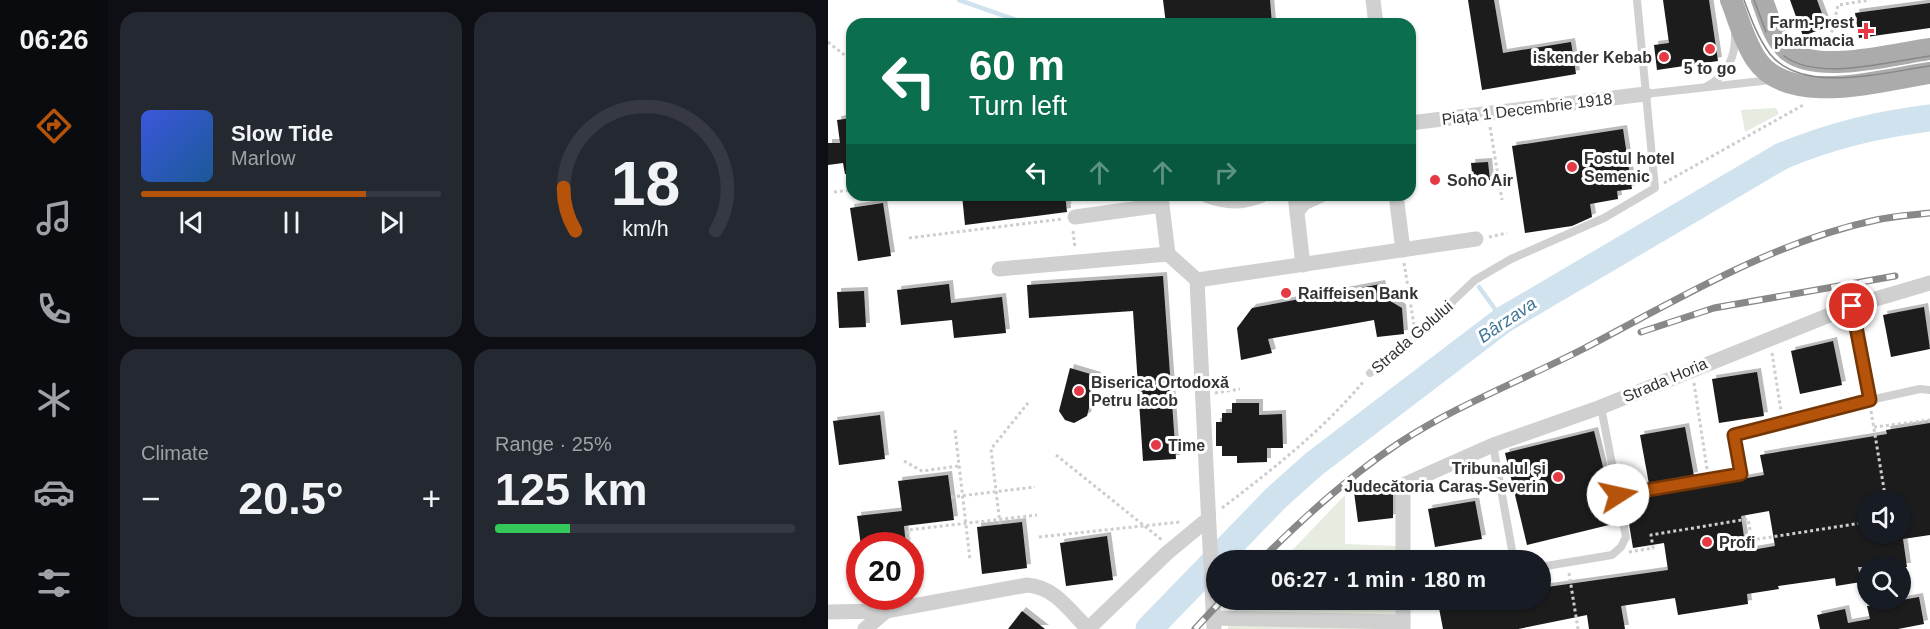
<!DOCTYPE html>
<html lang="en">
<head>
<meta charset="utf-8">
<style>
  body { margin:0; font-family:Arial,sans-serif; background:#242831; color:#f1f3f6; height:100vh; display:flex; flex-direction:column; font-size:22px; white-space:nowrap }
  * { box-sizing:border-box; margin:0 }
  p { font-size:20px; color:#9ea1a6 }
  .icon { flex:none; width:33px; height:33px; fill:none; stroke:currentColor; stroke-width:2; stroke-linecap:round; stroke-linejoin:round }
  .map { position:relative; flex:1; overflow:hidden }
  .drawer { display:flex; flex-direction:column; gap:12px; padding:12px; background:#0d0f14; width:720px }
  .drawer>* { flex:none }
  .guide { position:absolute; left:18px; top:18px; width:570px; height:183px; border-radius:18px; box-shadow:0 2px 4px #0004; background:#0b6e4f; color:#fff; overflow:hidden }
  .fabs { position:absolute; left:1029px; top:490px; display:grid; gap:12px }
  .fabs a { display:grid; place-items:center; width:54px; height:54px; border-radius:50%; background:#171b24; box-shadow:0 2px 4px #0004; font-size:30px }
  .speed { position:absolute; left:18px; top:532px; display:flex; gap:12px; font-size:30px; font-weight:700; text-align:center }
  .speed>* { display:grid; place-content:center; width:78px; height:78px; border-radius:50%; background:#171b24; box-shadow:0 2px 4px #0004; line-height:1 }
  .speed .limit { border:9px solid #d22; background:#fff; color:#111 }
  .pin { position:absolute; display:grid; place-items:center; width:51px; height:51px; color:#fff; margin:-26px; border:3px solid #fff; border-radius:50%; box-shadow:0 2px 6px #0007 }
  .me { position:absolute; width:66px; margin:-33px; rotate:80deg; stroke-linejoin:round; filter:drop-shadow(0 0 4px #0008) }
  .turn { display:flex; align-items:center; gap:21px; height:126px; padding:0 24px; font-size:27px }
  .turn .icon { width:78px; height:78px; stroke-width:2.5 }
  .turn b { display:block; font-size:42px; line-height:51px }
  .lanes { display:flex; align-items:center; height:57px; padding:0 24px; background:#0003; justify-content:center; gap:30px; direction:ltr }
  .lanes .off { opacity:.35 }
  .big { font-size:45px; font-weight:600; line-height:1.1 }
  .drawer .widget { flex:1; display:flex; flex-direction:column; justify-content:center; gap:9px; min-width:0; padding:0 21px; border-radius:18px; background:#242831 }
  .drawer .dial { align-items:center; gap:0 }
  .dial svg { height:156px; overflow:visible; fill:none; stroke:#363941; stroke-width:7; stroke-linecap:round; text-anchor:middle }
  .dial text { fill:#f1f3f6; stroke:none }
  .song { display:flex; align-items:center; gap:18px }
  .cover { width:72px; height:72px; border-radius:9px; background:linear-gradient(135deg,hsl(230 70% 55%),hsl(210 70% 35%)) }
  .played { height:6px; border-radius:3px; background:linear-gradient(90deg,#b45309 75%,#363941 75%) }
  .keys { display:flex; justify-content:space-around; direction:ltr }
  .heat { display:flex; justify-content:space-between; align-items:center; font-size:33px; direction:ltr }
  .charge { height:9px; border-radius:4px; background:linear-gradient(90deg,#34c759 25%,#363941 0) }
  .drawer .tiles { flex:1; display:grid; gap:12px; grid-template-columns:repeat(2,1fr) }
  .trip { position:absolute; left:378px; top:550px; width:345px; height:60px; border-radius:30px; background:#171b24; box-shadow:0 2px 4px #0004; font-weight:600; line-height:60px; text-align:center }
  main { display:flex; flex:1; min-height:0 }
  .tabs { display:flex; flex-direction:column; width:108px; justify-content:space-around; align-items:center; background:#090b0e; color:#9ea1a6 }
  .tabs .icon { width:42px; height:42px }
  .tabs .current { color:#b45309 }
  .tabs b { font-size:27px; color:#f1f3f6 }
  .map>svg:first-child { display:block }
  .green { fill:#e6ecdf }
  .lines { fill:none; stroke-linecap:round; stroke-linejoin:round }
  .stream { stroke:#cfe2ee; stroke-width:4.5 }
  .river { stroke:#cfe2ee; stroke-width:27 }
  .building { fill:#1a1a1a; fill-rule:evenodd; filter:url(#shadow) }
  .path { stroke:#cdcdcd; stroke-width:3; stroke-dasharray:3 3; stroke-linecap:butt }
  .lane { stroke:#d0d0d0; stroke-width:8 }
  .street { stroke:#d0d0d0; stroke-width:15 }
  .primary { stroke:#ababab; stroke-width:22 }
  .tram { stroke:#888; stroke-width:1.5 }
  .rail-casing { stroke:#888; stroke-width:7 }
  .rail { stroke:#fff; stroke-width:4.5; stroke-dasharray:14; stroke-linecap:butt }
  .route-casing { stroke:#753606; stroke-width:15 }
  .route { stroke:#b45309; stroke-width:10 }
  .poi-dot { fill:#e63946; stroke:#fff; stroke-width:2 }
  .labels { text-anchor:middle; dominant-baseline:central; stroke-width:6; stroke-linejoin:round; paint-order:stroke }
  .poi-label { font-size:16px; font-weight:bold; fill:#333; stroke:#fff; text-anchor:start }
  .street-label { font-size:16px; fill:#333; stroke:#fff }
  .water-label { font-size:18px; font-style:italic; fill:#3f7597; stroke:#fff }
</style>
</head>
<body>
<main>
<nav class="tabs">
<b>06:26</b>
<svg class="icon current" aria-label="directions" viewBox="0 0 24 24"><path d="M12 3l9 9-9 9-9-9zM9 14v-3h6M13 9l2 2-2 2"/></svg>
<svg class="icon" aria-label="music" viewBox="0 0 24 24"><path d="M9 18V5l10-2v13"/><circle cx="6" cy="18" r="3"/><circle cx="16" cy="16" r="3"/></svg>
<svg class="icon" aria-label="phone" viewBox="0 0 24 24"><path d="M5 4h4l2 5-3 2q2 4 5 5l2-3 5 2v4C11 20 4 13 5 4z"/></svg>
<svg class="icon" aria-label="climate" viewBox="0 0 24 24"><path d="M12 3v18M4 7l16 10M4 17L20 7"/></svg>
<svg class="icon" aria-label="car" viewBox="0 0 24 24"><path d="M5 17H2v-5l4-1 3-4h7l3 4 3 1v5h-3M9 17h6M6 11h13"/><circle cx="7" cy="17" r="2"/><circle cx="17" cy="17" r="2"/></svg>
<svg class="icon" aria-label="filters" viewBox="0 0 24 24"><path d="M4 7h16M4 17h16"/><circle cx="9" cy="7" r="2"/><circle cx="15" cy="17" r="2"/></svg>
</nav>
<section class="drawer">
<div class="tiles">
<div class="widget">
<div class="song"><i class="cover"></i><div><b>Slow Tide</b><p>Marlow</p></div></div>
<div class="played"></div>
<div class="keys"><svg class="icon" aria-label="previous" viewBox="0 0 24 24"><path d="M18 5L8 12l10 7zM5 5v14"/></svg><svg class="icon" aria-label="pause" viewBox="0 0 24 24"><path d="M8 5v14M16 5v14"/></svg><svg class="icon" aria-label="next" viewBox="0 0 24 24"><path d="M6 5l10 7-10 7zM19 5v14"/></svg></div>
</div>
<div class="widget dial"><svg viewBox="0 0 100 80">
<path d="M14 69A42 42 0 1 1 86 69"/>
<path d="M14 69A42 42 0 0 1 8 47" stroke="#b45309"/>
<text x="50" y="56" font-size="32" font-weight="700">18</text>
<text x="50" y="72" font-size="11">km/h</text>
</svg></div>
<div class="widget"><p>Climate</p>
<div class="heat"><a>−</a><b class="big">20.5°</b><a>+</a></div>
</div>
<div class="widget"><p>Range · 25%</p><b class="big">125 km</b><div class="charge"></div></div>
</div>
</section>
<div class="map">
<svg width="1102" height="629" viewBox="0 0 1102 629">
  <defs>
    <filter id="shadow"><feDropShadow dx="4" dy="-4" stdDeviation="0" flood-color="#0004"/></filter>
  </defs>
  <rect width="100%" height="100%" fill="#fff"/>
  <g class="green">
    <polygon points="948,108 951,114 917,132 913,110"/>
    <polygon points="517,495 517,544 569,546 569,561 454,561"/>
    <polygon points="416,600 569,600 570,629 400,629 400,617"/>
  </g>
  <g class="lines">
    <g class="stream">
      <polyline points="131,0 200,24"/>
      <polyline points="651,287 675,320"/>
    </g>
    <path class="river" d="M321 629 448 498 486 464 675 320 954 156C1005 135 1048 125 1102 118"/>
  </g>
  <g class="building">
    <polygon points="335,0 442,0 444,24 424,24 423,20 392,24 338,24"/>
    <polygon points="640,0 666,0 675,53 743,42 748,74 654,90"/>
    <polygon points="835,0 881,0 890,61 829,70 826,45 841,43"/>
    <polygon points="962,0 989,0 999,27 975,36"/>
    <polygon points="1102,3 1102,28 1031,38 1027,13"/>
    <polygon points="24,118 24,174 17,174 15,163 0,165 0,143 12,143 9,120"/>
    <polygon points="795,129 804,189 789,191 790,199 762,204 764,217 744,226 697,233 684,146"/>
    <polygon points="660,162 662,180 645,182 643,163"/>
    <polygon points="134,195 237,195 239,212 137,225"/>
    <polygon points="55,203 63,256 30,261 22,208"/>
    <polygon points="335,276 348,459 315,461 305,311 201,318 199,285"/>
    <polygon points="121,284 123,303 174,297 178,333 126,338 124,320 73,325 69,290"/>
    <polygon points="553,284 557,298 574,308 576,334 549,337 546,320 440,339 444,353 413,360 409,328 424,308"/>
    <polygon points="36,291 38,327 11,328 9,292"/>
    <polygon points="1096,307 1102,349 1063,357 1055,315"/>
    <polygon points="1005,341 1014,385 972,394 963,351"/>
    <polygon points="242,368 269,376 259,416 246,423 237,420 231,411"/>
    <polygon points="929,372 936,416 891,423 884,379"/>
    <polygon points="404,403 431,403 431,415 454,414 455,448 439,448 439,462 409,463 409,456 394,456 394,446 388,446 388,422 394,422 394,413 404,413"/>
    <polygon points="52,415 57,459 11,465 5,421"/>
    <path d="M1102 423V535L1075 539 1079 567H1030L1033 582 1008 586 1007 578 950 586 951 589 919 594 920 604 850 615 847 598 793 606 797 629H761L759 615 690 629H615L611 608 650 600H712V588L840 570 836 543 805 548 797 500 936 475 932 455 1059 434 1058 430ZM1040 501H1072V534H1040ZM941 511 947 546 918 551 913 516Z"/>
    <polygon points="857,427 866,476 821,484 812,435"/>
    <polygon points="766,431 789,523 699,545 677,453"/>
    <polygon points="120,475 126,520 76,526 78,546 33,546 29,516 74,511 70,481"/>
    <polygon points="565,488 565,518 530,522 526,492"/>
    <polygon points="647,501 654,539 607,547 600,509"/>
    <polygon points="194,522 199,568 154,574 149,527"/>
    <polygon points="279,536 285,580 238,586 232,543"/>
    <polygon points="1091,597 1096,624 1070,629 992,629 989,615 1017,609 1020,623 1042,619 1039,606"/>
    <polygon points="194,611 217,629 180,629"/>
  </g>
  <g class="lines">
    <g class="path">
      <polyline points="0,42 24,61"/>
      <polyline points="1001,44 1010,5 1042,0"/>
      <polyline points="662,127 674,200"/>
      <polyline points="836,183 977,104"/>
      <polyline points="6,192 24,190"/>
      <polyline points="241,195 242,204"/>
      <polyline points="245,231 247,248"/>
      <polyline points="661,237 679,233"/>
      <polyline points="81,238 234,219"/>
      <polyline points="576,263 586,325"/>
      <polyline points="944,353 953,411"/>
      <polyline points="866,383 879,469"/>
      <polyline points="387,393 412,389"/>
      <polyline points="1043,411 1058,501"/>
      <polyline points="1046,427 1102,420"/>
      <polyline points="127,430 142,560"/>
      <polyline points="228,455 334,540"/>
      <polyline points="76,461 94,471 131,466"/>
      <polyline points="123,497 207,487"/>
      <path d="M394 508C445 469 494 431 536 381"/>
      <polyline points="172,524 163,449 200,403"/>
      <polyline points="211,537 352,522"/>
      <polyline points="82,546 80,530 209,515"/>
      <polyline points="801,552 825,548 823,535 920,519 924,540 1040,522"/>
      <polyline points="82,554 84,569"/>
      <polyline points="741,573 750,629"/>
    </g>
    <g class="lane">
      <path d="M879 86C899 76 908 56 907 34"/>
      <polyline points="817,94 943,80"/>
      <polyline points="1024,306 1042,400"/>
      <polyline points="542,373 588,336 647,280 683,259 776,218 827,188 809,0"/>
      <polyline points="665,445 686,561"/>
      <polyline points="790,495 913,474 906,435 1042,400 1092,389 1102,390"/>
      <polyline points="712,567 784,555 793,547 798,537 773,407"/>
    </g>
    <g class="street">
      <polyline points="545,0 548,24"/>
      <polyline points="582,123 817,94"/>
      <path d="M378 195C399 203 414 203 434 195"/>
      <polyline points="467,195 475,265"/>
      <polyline points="568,195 575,250"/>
      <polyline points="333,197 340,254"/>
      <polyline points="469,212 476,203 493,195"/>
      <polyline points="247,217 334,205"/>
      <polyline points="171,269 340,254 369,280 648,239"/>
      <polyline points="369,280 386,629"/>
      <polyline points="575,561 575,485 665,445 773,407 1024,306 1102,283"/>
      <polyline points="575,600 575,629"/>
      <path d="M0 612 58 611 199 585C227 587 241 610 260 629"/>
      <polyline points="385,618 575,622"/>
      <polyline points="37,629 58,611"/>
      <polyline points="260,629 339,553 380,519"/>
    </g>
    <g class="primary">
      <path d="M903 0C911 20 916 41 928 59 960 108 1053 80 1102 73"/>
      <path d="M934 0C941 18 946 40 962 52 992 74 1066 54 1102 49"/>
    </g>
    <g class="tram">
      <path d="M916 0C923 19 930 38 942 54 975 95 1057 72 1102 66"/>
      <polyline points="926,0 938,32"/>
      <path d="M956 56C990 82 1062 61 1102 56"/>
    </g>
    <defs>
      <g id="rail">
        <polyline points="813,332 886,308 1067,276"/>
        <path d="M432 561C475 518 520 477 571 443 629 405 695 380 757 348 850 299 945 242 1048 220 1065 216 1084 215 1102 213"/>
        <polyline points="367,629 394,600"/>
      </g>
    </defs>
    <use href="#rail" class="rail-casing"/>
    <use href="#rail" class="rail"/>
  </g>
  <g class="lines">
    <defs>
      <polyline id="route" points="790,495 913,474 906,435 1042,400 1024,306"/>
    </defs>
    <use href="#route" class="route-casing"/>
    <use href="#route" class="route"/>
  </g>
  <g class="poi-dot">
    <path d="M1035 22h6v6h6v6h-6v6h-6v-6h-6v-6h6z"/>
    <circle cx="882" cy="49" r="6"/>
    <circle cx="836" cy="57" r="6"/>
    <circle cx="744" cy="167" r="6"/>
    <circle cx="607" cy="180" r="6"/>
    <circle cx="458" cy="293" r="6"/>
    <circle cx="251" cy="391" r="6"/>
    <circle cx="328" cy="445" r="6"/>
    <circle cx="730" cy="477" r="6"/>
    <circle cx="879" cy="542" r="6"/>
  </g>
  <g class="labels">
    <g class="poi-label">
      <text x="1026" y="22" text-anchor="end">Farm-Prest<tspan x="1026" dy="18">pharmacia</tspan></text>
      <text x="824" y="57" text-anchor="end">iskender Kebab</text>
      <text x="882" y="68" text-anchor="middle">5 to go</text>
      <text x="756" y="158">Fostul hotel<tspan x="756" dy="18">Semenic</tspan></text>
      <text x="619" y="180">Soho Air</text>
      <text x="470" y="293">Raiffeisen Bank</text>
      <text x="263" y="382">Biserica Ortodoxă<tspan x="263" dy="18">Petru Iacob</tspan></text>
      <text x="340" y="445">Time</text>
      <text x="718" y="468" text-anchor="end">Tribunalul și<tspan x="718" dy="18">Judecătoria Caraș-Severin</tspan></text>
      <text x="891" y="542">Profi</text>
    </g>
    <g class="street-label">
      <text transform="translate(699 109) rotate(-7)">Piața 1 Decembrie 1918</text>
      <text transform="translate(584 337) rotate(-41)">Strada Golului</text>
      <text transform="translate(837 380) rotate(-23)">Strada Horia</text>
    </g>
    <g class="water-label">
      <text transform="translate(679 320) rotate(-34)">Bârzava</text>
    </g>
  </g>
</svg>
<div class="fabs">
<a><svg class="icon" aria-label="sound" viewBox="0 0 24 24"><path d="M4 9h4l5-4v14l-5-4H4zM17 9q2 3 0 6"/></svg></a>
<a><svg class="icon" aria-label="search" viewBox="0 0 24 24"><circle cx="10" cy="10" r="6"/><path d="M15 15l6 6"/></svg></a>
</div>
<div class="speed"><div class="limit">20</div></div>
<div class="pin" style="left:1024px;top:306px;background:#d93025"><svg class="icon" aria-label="arrive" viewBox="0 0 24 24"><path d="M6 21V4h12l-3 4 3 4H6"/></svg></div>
<svg class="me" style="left:790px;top:495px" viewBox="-20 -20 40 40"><circle r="19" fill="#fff"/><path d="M0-13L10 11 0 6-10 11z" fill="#b45309"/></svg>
<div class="trip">06:27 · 1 min · 180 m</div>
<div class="guide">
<div class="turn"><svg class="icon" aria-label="left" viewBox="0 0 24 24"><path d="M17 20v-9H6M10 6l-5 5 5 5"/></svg><div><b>60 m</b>Turn left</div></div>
<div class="lanes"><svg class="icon" aria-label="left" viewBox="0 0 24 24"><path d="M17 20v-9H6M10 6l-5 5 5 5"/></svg><svg class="icon off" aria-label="ahead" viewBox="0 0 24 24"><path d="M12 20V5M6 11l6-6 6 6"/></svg><svg class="icon off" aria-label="ahead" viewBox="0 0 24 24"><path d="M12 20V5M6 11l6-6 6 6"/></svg><svg class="icon off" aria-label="right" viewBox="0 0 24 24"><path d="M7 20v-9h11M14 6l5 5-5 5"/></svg></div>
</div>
</div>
</main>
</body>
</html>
